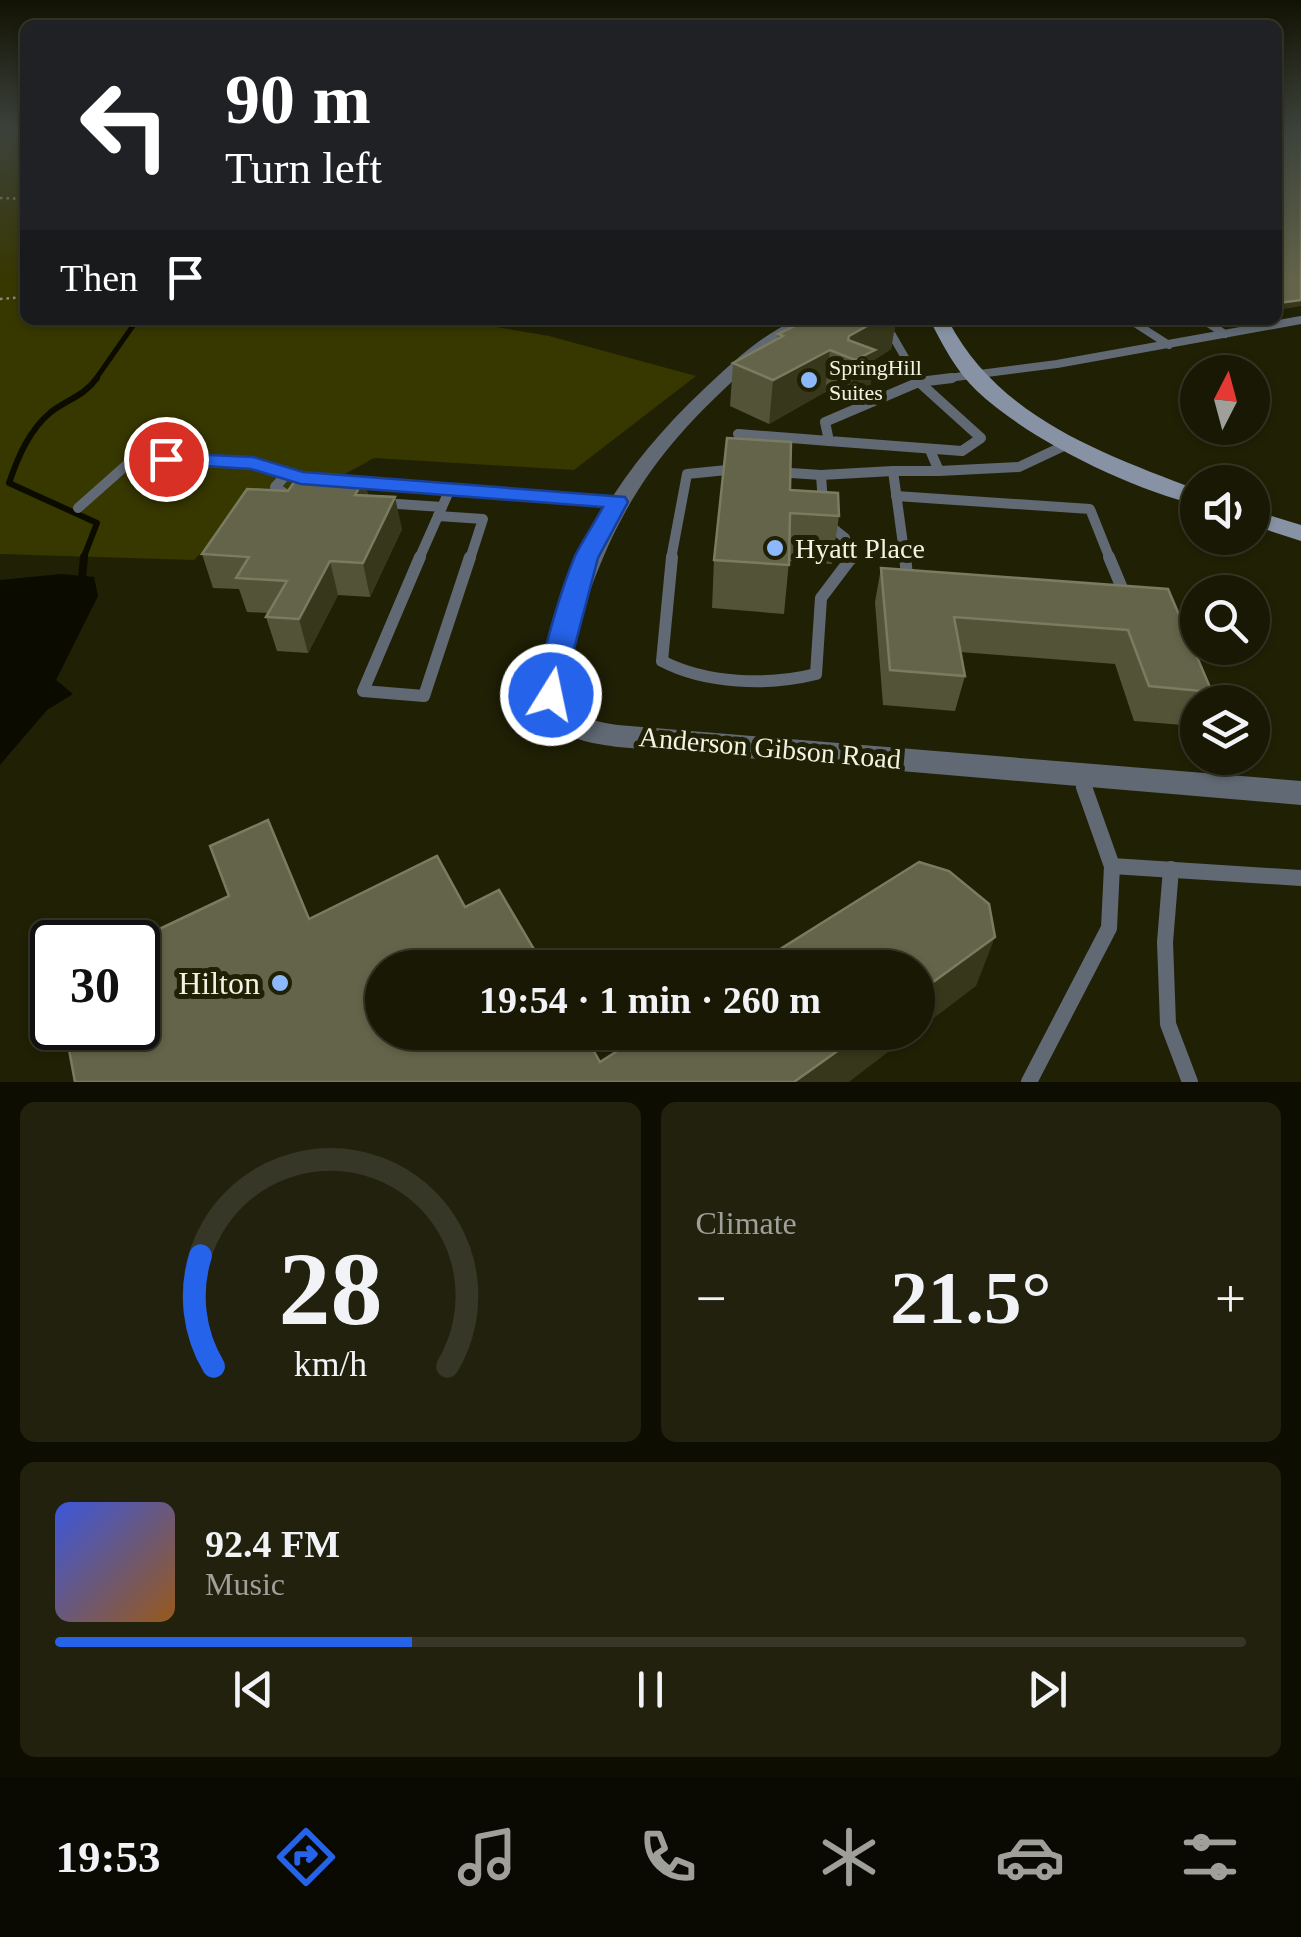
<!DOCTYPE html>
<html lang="en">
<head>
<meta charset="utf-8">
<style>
  body { margin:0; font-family:"Times New Roman",serif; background:#21210e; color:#f1f3f6; height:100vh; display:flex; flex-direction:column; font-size:38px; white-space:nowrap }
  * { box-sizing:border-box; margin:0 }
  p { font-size:32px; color:#9fa09a }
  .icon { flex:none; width:55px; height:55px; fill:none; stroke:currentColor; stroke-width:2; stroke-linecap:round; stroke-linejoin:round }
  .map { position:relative; height:1082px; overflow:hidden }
  .details { display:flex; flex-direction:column; gap:20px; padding:20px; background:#0d0d02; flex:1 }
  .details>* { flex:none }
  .guide { position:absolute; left:20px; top:20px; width:1262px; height:305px; border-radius:15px; box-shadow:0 2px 8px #0004,0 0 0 2px #363726; background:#202124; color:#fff; overflow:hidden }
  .needle { width:65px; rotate:6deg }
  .tools { position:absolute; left:1180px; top:355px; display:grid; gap:20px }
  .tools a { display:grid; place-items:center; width:90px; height:90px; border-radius:50%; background:#181804; box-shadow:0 2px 8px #0004,0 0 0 2px #363726; font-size:50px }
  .speed { position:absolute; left:30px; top:920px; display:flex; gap:20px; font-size:50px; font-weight:700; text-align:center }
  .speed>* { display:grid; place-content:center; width:130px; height:130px; border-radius:50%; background:#181804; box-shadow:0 2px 8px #0004,0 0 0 2px #363726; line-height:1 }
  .speed .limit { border:5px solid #111; border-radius:15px; background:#fff; color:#111 }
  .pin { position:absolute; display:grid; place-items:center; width:85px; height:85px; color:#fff; margin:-42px; border:5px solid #fff; border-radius:50%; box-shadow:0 2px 10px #0007 }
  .me { position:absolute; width:110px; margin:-55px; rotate:10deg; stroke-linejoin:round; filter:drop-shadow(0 0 8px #0008) }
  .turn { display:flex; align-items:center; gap:35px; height:210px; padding:0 40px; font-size:45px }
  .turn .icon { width:130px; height:130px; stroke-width:2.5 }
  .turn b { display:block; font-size:70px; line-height:85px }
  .then { display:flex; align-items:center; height:95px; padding:0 40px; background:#0003; gap:20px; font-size:38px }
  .big { font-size:75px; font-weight:800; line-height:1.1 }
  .details .tile { flex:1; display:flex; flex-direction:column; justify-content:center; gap:15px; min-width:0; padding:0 35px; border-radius:15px; background:#21210e }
  .details .dial { align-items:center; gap:0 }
  .dial svg { height:260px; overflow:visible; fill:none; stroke:#363726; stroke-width:7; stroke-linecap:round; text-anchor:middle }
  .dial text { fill:#f1f3f6; stroke:none }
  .song { display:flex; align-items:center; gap:30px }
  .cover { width:120px; height:120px; border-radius:15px; background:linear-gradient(135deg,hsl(230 70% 55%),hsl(30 70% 35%)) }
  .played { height:10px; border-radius:5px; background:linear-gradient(90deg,#2563eb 30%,#363726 30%) }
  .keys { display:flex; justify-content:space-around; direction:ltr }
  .heat { display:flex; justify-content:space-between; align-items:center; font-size:55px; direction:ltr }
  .details .tiles { flex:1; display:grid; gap:20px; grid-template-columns:1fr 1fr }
  .tile:last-child { grid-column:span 2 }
  .trip { position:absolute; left:365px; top:950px; width:570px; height:100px; border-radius:50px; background:#181804; box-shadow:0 2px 8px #0004,0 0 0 2px #363726; font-weight:800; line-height:100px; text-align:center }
  .tab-bar { display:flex; height:160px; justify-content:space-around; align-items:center; background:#0a0a02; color:#9fa09a }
  .tab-bar .icon { width:70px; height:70px }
  .tab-bar .current { color:#2563eb }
  .tab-bar b { font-size:45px; color:#f1f3f6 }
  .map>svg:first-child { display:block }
  .green { fill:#373700 }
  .water { fill:#0b0b00 }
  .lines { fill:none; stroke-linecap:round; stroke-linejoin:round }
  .stream-far2 { stroke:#0b0b00; stroke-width:5 }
  .stream-far1 { stroke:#0b0b00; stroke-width:6 }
  .stream { stroke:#0b0b00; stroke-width:8 }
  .path { stroke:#8a8b75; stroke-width:2.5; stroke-dasharray:2.5 4; stroke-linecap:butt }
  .lane-far3 { stroke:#616974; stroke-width:8 }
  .lane-far2 { stroke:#616974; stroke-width:10 }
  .lane-far1 { stroke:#616974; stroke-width:12 }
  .lane { stroke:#616974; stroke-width:16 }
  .street { fill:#616974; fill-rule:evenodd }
  .secondary { fill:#8793a5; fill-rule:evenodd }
  .wall { fill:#525337 }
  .shaded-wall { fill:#37371b }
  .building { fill:#636449; stroke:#7a7b61; stroke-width:2.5 }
  .route { fill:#2563eb; stroke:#184099; stroke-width:2.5 }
  .poi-dot { fill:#8db9fc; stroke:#202005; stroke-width:4 }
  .labels { text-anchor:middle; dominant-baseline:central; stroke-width:10; stroke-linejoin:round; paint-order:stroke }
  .far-poi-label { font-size:22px; fill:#f2f3e2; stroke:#202005; text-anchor:start }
  .poi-label { font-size:28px; fill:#f2f3e2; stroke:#202005; text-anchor:start }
  .street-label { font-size:28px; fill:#f2f3e2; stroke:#202005 }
  .near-poi-label { font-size:32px; fill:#f2f3e2; stroke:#202005; text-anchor:end }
</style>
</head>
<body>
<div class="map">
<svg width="1301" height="1082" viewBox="0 0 1301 1082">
  <rect width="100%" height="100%" fill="#202005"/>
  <polygon class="green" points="0,130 25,130 25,320 455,320 549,336 696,376 574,470 374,458 336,479 248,504 194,560 0,554"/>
  <polygon class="water" points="61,574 94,577 98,596 56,680 73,694 47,710 0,765 0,580"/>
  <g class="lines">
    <polyline class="stream-far2" points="95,380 137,320"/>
    <path class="stream-far1" d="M83 559 97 523 9 483C18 457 29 430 51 412 68 399 84 396 97 378"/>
    <polyline class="stream" points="82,578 84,557"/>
    <g class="path">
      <polyline points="0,198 25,199"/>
      <polyline points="0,299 25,297"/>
    </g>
    <g class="lane-far3">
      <polyline points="1130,320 1169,345"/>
      <polyline points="1185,320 1194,320"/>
      <polyline points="1203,320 1225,334"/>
      <polyline points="892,335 918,380"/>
      <polyline points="933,380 1057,364 1301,320"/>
    </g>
    <g class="lane-far2">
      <polyline points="917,378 919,382 952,378"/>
      <polygon points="919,382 981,438 962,451 829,441 825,422"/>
      <polyline points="738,434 829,441"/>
      <polyline points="930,450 939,471 1019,467 1070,443"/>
      <polyline points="776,472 821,475"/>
      <polyline points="354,482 450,489"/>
      <polyline points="896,496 1090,509 1110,559"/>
      <polyline points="290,497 275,487 287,474 311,479"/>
      <polyline points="383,503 442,507"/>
      <polyline points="823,504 821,475 893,471"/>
      <polyline points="78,508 131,461 253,463 287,474"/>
      <polyline points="438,516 483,519 470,559"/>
      <polyline points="438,516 450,489 617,502"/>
      <polyline points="825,522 845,538 853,559"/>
      <polyline points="419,559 438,516"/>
      <polyline points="671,559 687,474 737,469"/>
      <polyline points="905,559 893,471 939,471"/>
    </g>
    <g class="lane-far1">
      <polyline points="420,557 363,691 424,696 470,557"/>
      <path d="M672 557 662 661C706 684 768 686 816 674L821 598 852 557"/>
      <polyline points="905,557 907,575 917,576"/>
      <polyline points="1109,557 1124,593 1119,593"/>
      <polyline points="1080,774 1085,789"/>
    </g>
    <g class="lane">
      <polyline points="1112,866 1301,878"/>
      <polyline points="1171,869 1165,942 1168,1024 1190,1082"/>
      <polyline points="1029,1082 1109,928 1112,866 1084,787"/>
    </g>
    <path class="street" d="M795 320H817C799 336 773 346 754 362 651 452 610 517 572 647 557 699 562 718 618 725L1301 781V805L618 747C597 744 570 741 554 725 527 699 542 663 552 632 583 530 627 462 704 389 732 363 760 336 795 320Z"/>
    <g class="secondary">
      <path d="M930 320H948C998 417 1101 453 1198 490V505C1129 488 1029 440 977 391 956 371 943 346 930 320Z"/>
      <polygon points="1252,510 1301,525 1301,541 1252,525"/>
    </g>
  </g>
  <g class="wall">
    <polygon points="807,320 896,320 891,349 874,360 869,392 849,402 825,392 769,424 730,406 733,363 777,339 778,334"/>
    <polygon points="364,479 368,495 402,529 370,597 338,595 308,653 277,651 266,617 268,613 247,612 239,589 213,588 202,554"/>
    <polygon points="790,490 839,516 832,564 789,561 784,614 712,608 714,560"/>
    <polygon points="881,568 1168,589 1212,692 1207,702 1198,702 1198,721 1195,726 1134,721 1115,664 960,652 965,676 955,711 883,705 875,602"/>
  </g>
  <g class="shaded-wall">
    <polygon points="1301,300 1301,306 1278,310 1278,303"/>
    <polygon points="878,320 896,320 891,349 874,360 869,392 849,402 855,360 845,356 849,336"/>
    <polygon points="830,350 825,392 769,424 773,380"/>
    <polygon points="364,479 371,511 355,495"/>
    <polygon points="395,497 402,529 370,597 363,563"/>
    <polygon points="330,561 338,595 308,653 299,619"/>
    <polygon points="995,937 976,986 918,1030 918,993"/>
    <polygon points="864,1032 914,1032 849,1082 794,1082"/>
  </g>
  <g class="building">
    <polygon points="1278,130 1301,130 1301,300 1278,303"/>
    <polygon points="807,320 878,320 849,336 848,340 875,350 855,360 830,350 773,380 733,363 783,336 778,334"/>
    <polygon points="727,438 791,442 790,490 838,493 839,516 790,513 789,565 714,560"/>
    <polygon points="299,475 364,479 355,495 395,497 363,563 330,561 299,619 266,617 287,581 236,578 249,557 202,554 247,489 288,491"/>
    <polygon points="881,568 1168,589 1212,692 1149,686 1128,630 954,617 965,676 890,670"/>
    <polygon points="268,820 309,919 437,856 465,907 499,890 545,968 382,968 382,1032 583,1032 600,1062 647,1032 864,1032 794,1082 75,1082 65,1028 138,1028 138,942 132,942 229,896 210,846"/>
    <polygon points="919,862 949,871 989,904 995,937 918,993 918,968 750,968"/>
  </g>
  <linearGradient id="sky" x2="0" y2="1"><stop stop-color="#121203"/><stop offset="0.46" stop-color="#3c423b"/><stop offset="1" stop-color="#3c423b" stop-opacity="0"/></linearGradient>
  <rect width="1301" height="281" fill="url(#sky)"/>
  <path class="route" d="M166 453 253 457 303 472 625 497 628 502 598 558 560 702H541C530 683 565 580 575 556 583 540 594 524 603 507L301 484 251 469 159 463V455Z"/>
  <g class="poi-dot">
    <circle cx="809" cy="380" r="10"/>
    <circle cx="775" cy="548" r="10"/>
    <circle cx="280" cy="983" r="10"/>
  </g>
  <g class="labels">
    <g class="far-poi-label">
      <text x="829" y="367">SpringHill<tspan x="829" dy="25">Suites</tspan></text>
    </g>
    <g class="poi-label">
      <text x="795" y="548">Hyatt Place</text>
    </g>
    <g class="street-label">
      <text transform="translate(770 748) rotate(5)">Anderson Gibson Road</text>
    </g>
    <g class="near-poi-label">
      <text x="260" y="983">Hilton</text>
    </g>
  </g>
</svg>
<div class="tools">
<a><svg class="needle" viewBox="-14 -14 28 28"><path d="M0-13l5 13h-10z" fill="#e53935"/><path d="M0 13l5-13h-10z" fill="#9fa09a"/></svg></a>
<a><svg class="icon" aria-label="sound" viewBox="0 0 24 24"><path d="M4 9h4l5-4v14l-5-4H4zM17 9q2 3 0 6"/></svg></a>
<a><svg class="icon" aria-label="search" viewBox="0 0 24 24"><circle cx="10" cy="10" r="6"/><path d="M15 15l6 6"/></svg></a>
<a><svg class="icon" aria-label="layers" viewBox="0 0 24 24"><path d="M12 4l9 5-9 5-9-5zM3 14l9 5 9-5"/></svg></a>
</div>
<div class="speed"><div class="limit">30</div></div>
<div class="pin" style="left:166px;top:459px;background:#d93025"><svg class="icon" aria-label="arrive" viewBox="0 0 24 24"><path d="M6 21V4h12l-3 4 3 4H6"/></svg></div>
<svg class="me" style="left:551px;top:695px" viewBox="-20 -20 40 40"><circle r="17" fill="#2563eb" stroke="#fff" stroke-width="3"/><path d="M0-11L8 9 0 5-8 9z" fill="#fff"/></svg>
<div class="trip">19:54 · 1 min · 260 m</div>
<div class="guide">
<div class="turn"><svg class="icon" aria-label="left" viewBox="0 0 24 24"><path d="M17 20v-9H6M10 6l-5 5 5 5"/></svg><div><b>90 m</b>Turn left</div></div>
<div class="then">Then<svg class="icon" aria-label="arrive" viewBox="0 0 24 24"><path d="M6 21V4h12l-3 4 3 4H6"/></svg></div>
</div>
</div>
<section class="details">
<div class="tiles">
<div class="tile dial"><svg viewBox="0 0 100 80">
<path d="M14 69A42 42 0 1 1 86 69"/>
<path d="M14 69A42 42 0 0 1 10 35" stroke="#2563eb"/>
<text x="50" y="56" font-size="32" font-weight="700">28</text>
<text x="50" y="72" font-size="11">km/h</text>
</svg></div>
<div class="tile"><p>Climate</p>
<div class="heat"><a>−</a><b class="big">21.5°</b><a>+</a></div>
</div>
<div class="tile">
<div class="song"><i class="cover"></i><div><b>92.4 FM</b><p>Music</p></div></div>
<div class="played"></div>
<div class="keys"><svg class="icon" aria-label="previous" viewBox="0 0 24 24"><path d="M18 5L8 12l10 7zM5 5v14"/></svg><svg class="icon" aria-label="pause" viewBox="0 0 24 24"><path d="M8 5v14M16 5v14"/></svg><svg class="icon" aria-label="next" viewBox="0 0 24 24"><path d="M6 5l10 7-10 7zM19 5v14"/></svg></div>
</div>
</div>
</section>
<nav class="tab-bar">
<b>19:53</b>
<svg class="icon current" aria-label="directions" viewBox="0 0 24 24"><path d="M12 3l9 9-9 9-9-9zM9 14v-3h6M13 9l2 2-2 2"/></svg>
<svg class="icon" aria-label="music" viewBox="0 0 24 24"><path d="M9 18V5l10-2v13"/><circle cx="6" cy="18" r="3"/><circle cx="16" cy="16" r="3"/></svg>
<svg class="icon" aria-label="phone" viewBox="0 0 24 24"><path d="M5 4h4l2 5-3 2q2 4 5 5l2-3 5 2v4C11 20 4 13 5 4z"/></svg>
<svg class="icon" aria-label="climate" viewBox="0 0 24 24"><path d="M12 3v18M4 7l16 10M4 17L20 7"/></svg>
<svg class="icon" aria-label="car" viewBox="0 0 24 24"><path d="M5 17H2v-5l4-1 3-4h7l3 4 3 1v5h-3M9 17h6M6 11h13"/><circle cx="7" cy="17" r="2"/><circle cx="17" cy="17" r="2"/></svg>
<svg class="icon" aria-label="filters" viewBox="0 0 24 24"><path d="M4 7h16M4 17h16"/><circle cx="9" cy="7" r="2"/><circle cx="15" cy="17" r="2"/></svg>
</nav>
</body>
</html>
